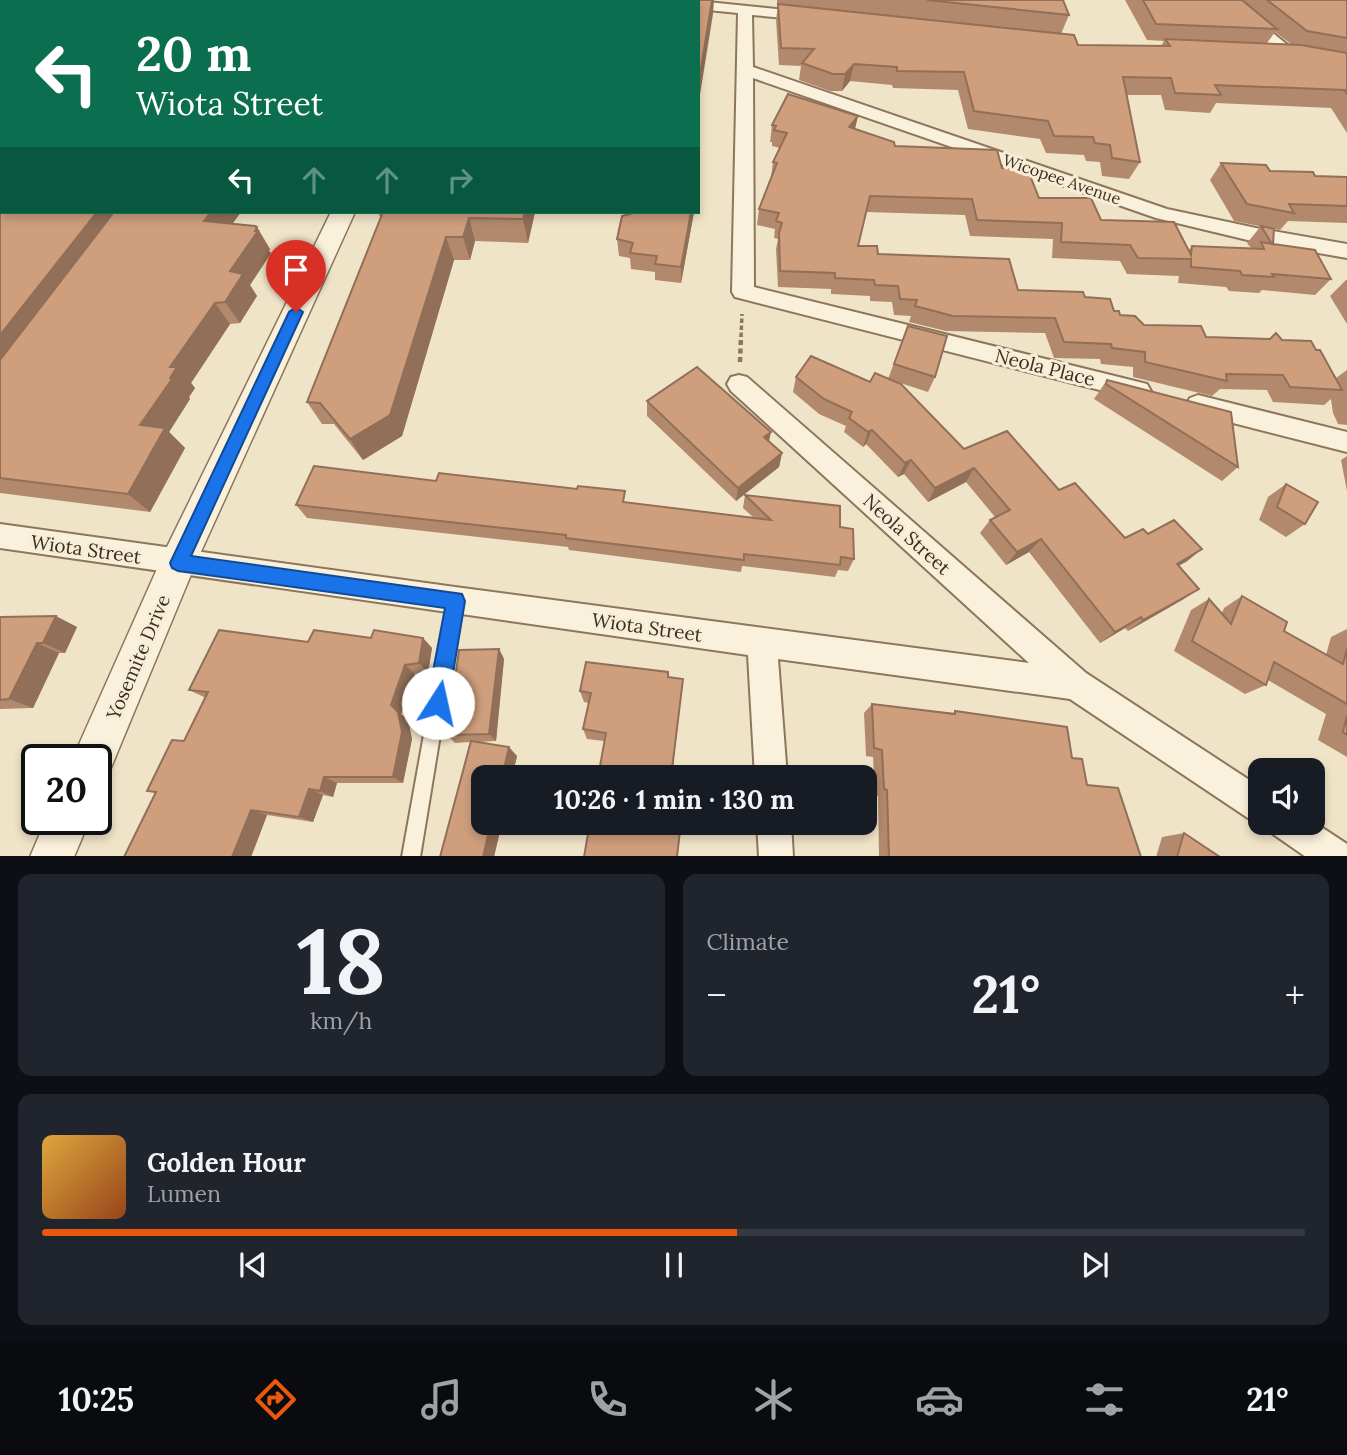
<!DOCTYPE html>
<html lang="en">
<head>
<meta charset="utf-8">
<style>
  body { margin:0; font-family:Lora,serif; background:#20242c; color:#f1f3f6; height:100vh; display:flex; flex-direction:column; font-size:26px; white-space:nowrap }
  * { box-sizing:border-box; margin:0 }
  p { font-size:23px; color:#9ea1a6 }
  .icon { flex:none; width:38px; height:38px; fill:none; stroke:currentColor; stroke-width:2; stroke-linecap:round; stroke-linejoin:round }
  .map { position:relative; height:856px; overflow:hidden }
  .drawer { display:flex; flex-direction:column; gap:18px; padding:18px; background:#0d0f14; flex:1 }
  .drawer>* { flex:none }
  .top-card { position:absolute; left:0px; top:0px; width:700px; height:214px; box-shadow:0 4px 10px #0003; background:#0b6e4f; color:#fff; overflow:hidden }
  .controls { position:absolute; left:1248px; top:758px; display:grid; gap:14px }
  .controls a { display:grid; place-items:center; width:77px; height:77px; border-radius:14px; background:#171b24; box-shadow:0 4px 10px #0003; font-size:35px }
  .speed { position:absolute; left:21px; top:744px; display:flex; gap:14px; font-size:35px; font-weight:700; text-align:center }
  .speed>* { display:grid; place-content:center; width:91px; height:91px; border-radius:50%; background:#171b24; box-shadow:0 4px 10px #0003; line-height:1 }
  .speed .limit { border:4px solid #111; border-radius:10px; background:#fff; color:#111 }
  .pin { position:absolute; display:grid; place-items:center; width:60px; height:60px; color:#fff; margin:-72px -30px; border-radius:50% 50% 50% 0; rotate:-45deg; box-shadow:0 0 7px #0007 }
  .pin .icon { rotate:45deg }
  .me { position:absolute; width:77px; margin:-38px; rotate:10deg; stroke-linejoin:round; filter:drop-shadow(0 0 5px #0008) }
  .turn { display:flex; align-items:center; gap:24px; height:147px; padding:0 21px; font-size:32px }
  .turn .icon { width:91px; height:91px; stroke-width:2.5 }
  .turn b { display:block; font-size:49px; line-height:60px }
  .lanes { display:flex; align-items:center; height:66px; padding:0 21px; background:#0003; justify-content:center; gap:35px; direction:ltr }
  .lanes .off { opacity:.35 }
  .big { font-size:52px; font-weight:800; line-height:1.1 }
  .drawer .widget { flex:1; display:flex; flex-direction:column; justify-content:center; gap:10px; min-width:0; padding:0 24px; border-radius:14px; background:#20242c }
  .drawer .dial { align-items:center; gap:0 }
  .dial b { font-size:91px; line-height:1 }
  .song { display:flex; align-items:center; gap:21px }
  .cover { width:84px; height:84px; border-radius:10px; background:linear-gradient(135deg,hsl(40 70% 55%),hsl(20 70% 35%)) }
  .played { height:7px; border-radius:4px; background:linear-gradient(90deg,#ea580c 55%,#363941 55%) }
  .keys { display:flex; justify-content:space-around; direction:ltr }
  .heat { display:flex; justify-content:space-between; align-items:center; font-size:38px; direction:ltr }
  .drawer .tiles { flex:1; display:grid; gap:18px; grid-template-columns:1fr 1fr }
  .widget:last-child { grid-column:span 2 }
  .trip { position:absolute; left:471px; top:765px; width:406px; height:70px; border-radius:14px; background:#171b24; box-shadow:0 4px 10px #0003; font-weight:800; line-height:70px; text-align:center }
  .menu { display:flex; height:112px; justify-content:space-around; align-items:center; background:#090b0e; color:#9ea1a6 }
  .menu .icon { width:49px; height:49px }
  .menu .active { color:#ea580c }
  .menu b { font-size:32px; color:#f1f3f6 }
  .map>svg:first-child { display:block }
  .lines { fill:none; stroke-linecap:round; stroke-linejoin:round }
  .service-casing { stroke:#8d765c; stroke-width:4 }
  .minor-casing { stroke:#8d765c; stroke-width:4 }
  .tertiary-casing { stroke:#8d765c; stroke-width:3 }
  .path-far1 { stroke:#8d765c; stroke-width:3.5; stroke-dasharray:4.5 2.5; stroke-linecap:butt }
  .path { stroke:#8d765c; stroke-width:4.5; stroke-dasharray:5 3.5; stroke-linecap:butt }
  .service { fill:#faf1dc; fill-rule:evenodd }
  .minor { fill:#faf1dc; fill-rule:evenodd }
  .tertiary { fill:#faf1dc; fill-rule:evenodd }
  .wall { fill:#b2896c; fill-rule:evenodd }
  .shaded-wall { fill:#916f58 }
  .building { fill:#cf9f7d; stroke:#916f58; stroke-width:2 }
  .route { fill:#1a73e8; stroke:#114b97; stroke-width:2 }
  .labels { text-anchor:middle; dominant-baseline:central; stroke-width:6; stroke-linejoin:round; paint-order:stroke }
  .far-street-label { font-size:16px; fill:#3d2e20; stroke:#f7eed8 }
  .street-label { font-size:19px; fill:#3d2e20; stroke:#f7eed8 }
</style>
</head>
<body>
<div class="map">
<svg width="1347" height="857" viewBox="0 0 1347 857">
  <rect width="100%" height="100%" fill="#f0e4c8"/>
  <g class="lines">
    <defs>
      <polygon id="service" points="455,594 460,596 462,601 420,857 402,857 448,601 450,596"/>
      <g id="minor">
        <polygon points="134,0 149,0 133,2"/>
        <polygon points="1216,0 1232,0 1295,51 1297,54 1295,57 1283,57"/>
        <polygon points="698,1 814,13 816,16 809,20 752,15 753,67 1167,209 1256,228 1347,244 1347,258 1256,242 1156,218 753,78 754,287 1139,382 1147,384 1151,391 1147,398 1139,400 735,297 732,292 738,13 698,9 698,2 693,2"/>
        <polygon points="0,139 2,139 0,150"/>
        <polygon points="739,375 747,377 1086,673 1260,787 1260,822 1248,818 1070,699 778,659 787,777 755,777 748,655 0,548 0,524 455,587 1029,663 731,391 727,384 731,377"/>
        <polygon points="1198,395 1347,432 1347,452 1190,412 1186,405 1190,398"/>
        <polygon points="1312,821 1347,844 1347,857 1306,857 1273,834 1268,822"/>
        <polygon points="757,822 791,822 793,857 759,857"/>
      </g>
      <g id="tertiary">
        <polygon points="434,0 452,0 433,2"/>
        <polygon points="331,212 355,212 195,565 108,775 96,779 96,760 72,760 165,551"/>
        <polygon points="46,819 90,819 74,857 30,857"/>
      </g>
    </defs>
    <use href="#service" class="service-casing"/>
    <use href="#minor" class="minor-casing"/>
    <use href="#tertiary" class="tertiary-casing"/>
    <polyline class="path-far1" points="741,337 742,314"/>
    <polyline class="path" points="740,362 741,336"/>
    <use href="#service" class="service"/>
    <use href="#minor" class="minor"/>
    <use href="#tertiary" class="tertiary"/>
  </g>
  <g class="wall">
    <path d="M777 0H1063L1069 15 1061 34 1078 45 1161 46 1164 41 1147 40 1125 0H1347V133L1331 108 1216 103 1210 113 1165 110 1161 95H1127L1140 162 1129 179 1102 176 1100 162 1086 161 1084 155 1046 153 1040 139 968 129 958 90 893 88 892 85 850 81 842 91H830L799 80 801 66 779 65 776 20 778 6H777ZM1275 32 1291 44 1267 43Z"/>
    <polygon points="858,116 855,129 895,146 1002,168 1039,198 1189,250 1192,246 1251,248 1247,243 1261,226 1273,244 1331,279 1315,295 1262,290 1259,293 1229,291 1226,287 1178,283 1179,276 1127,274 1120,261 1052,258 1053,239 970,236 965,215 866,212 858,246 878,254 1018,290 1085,297 1114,311 1120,315 1144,325 1206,337 1282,340 1316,350 1336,378 1347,370 1347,425 1338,424 1333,413 1331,399 1324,405 1273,402 1267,390 1220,389 1212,396 1133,377 1133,367 1101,364 1100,359 1054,358 1045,333 946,331 909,322 911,316 894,315 892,302 870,301 870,296 831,294 831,289 778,287 776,249 778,239 774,238 775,229 757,225 759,209 771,178 773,162 780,148 772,146 772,142 770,142 772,125"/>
    <polygon points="1221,163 1270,171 1315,176 1347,177 1347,223 1288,221 1280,230 1234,221 1210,180"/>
    <polygon points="0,176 232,224 270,249 269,251 271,253 250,285 257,296 240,323 230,324 191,383 195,388 189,397 190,399 169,432 185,448 150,512 0,493"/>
    <polygon points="378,212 535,212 528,243 475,241 470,260 454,260 402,436 363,460 334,424 322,424 307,402 381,219"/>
    <polygon points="694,212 681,283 655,280 655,272 631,269 630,258 619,256 617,239"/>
    <polygon points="1346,280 1347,280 1347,324 1330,296"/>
    <polygon points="908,326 935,377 928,392 891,380 964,449 1059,490 1125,538 1148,534 1202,549 1179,565 1199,589 1182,600 1128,631 1125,628 1100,643 1029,552 1006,565 980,533 990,520 995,517 966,482 928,502 904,474 898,477 866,444 863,447 844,432 846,426 819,414 793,392 796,377 870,382 888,379"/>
    <polygon points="1107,380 1238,467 1222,481 1094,399"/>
    <polygon points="647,401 769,442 782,453 779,467 736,501 647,416"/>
    <polygon points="1347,456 1347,491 1341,460"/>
    <polygon points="436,481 753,517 743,508 745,495 840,527 854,559 848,571 838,570 835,577 742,566 741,572 569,550 568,547 307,518 296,505"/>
    <polygon points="1286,484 1305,524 1286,537 1259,520 1268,497"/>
    <polygon points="1242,596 1284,631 1326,655 1331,637 1347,629 1347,757 1318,740 1326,714 1268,680 1266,685 1245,694 1174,651 1191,610 1209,599 1222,613 1224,608"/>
    <polygon points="0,617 77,627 65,653 59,653 33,708 0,709"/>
    <polygon points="371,638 423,638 432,648 428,673 415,674 401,714 408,720 412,739 403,783 337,783 333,797 323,795 313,822 267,815 251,857 124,857 156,793 147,791 184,741 206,698 189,690 308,642"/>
    <polygon points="499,649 504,659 496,741 478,742 517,756 512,777 483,777 483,822 502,822 494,857 440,857 470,742 455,743 447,735"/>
    <polygon points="668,672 668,677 683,679 682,691 604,741 587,739 583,729 589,703 584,702 580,691"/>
    <polygon points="872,704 953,713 955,711 1072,758 1087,785 1141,857 879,857 878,796 875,795 873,757 866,756 864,713"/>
    <polygon points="1184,833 1220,857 1156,857 1162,837"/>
  </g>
  <g class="shaded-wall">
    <polygon points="80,0 110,0 108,2 78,2"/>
    <polygon points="387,0 408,0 407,2 386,2"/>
    <polygon points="712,0 714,0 713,14 698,107 698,87"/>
    <polygon points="854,64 850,81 842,91 845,74"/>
    <polygon points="2,66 2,99 0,101 0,68"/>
    <polygon points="858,116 854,132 849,127"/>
    <polygon points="97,212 131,212 0,387 0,335"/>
    <polygon points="211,212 241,212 219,243 204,221"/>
    <polygon points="525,212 535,212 528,243 523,219"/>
    <polygon points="691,212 694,212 681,283 681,267"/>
    <polygon points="469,218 475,241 470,260 463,237"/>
    <polygon points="257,227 270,249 269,251 271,253 250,285 257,296 240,323 225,302 230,271"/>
    <polygon points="446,237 454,260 402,436 363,460 350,439"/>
    <polygon points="215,303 230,324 191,383 195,388 189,397 190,399 169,432 185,448 150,512 128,494 140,425 170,378 170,367"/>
    <polygon points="872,430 866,444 863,447 868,432"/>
    <polygon points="771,432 768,446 764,437"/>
    <polygon points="782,453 779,467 736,501 738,488"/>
    <polygon points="911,460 904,474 898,477 905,463"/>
    <polygon points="974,468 966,482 928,502 935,488"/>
    <polygon points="1041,539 1029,552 1006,565 1017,552"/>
    <polygon points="1202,549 1186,562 1161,575 1177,564"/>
    <polygon points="1199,589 1182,600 1128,631 1143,620"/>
    <polygon points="56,616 77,627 65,653 43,643"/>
    <polygon points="1141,617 1125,628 1100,643 1115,632"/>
    <polygon points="423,638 432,648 428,673 419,663"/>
    <polygon points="37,643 59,653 33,708 9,699"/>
    <polygon points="499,649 504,659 496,741 489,734"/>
    <polygon points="405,665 415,674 401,714 408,720 412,739 403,783 393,777 391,705"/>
    <polygon points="683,679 672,777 671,777"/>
    <polygon points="509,747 517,756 512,777 502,777"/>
    <polygon points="324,777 337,783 333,797 320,791"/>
    <polygon points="309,789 323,795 313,822 299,817"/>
    <polygon points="251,810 267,815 251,857 232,857"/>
    <polygon points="491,822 502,822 494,857 483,857"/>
  </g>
  <g class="building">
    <polygon points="0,0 80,0 78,2 2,2 2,66 0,68"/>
    <polygon points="157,0 387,0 386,2 155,2"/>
    <polygon points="460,0 712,0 698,87 698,2 460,2"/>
    <polygon points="927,0 1063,0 1069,15"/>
    <polygon points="1143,0 1242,0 1277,29 1156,24"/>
    <polygon points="1267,0 1347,0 1347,38 1307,31"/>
    <polygon points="778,4 1074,35 1078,45 1170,46 1165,39 1301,45 1347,53 1347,94 1345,90 1215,85 1221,95 1175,93 1171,78 1123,77 1140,162 1112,158 1110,145 1095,143 1093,137 1054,136 1048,121 974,111 964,72 897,71 897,67 854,64 845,74 833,74 802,63 814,49 781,48"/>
    <polygon points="788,94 858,116 849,127 894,142 895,146 997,150 1002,168 1027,168 1039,198 1091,198 1101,220 1174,222 1191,255 1192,246 1264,249 1261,242 1272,244 1261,226 1274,229 1273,244 1315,250 1331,279 1272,274 1274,277 1242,275 1240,271 1191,267 1191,259 1138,258 1130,245 1061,242 1062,223 977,220 972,199 870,196 858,246 877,246 878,254 1009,259 1018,290 1083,292 1085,297 1110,299 1114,311 1119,311 1120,315 1135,316 1144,325 1201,326 1206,337 1270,339 1276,333 1282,340 1311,341 1316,350 1320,350 1342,390 1290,387 1283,375 1226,374 1227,381 1145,362 1145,352 1112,348 1111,344 1064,342 1055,318 953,316 915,306 917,300 900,299 898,286 875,285 874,280 835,278 835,273 780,271 779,233 782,223 776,221 779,213 759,209 777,163 773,162 787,133 774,130 776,126 772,125"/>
    <polygon points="1221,163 1266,165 1270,171 1313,172 1315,176 1347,177 1347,206 1289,204 1294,213 1247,204"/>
    <polygon points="0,176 2,176 2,212 97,212 0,335"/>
    <polygon points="114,212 211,212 204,221 255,226 257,227 255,231 258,231 230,271 243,274 225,302 215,303 170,367 177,367 170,378 172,379 140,425 165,428 128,494 0,478 0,360"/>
    <polygon points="383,212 525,212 523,219 469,218 463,237 446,237 390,415 350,439 320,403 307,402"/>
    <polygon points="637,212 691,212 681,267 655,264 657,256 630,253 633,243 617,239 622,216"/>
    <polygon points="908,326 947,336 935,377 894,364"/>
    <polygon points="811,356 870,382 875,373 901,384 964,449 1007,431 1059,490 1075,483 1125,538 1143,529 1148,534 1174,520 1202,549 1177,564 1199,589 1143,620 1141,617 1115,632 1041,539 1017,552 990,520 1010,510 974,468 935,488 911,460 905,463 872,430 868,432 849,418 852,412 824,399 796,377"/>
    <polygon points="697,367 771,432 764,437 782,453 738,488 647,401"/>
    <polygon points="1107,380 1231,412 1238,467 1106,384"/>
    <polygon points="314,466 436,481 439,473 577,489 578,486 625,491 623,502 771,520 745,495 840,506 840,527 853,529 854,559 841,557 840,565 744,554 744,560 566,538 566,535 296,505"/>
    <polygon points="1286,484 1318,502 1305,524 1277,507"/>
    <polygon points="1242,596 1287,622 1284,631 1343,664 1347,649 1347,704 1274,662 1266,685 1192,641 1209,599 1231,624"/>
    <polygon points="56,616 43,643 37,643 9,699 0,700 0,617"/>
    <polygon points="219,630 308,642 314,630 371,638 374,630 423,638 419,663 405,665 391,705 398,712 402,732 393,777 324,777 320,791 309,789 299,817 251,810 232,857 124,857 156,792 147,791 172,740 184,741 208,692 189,690"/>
    <polygon points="499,649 489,734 447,735 459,650"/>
    <polygon points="586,662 668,672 668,677 683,679 671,777 598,777 606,733 583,729 591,693 580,691"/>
    <polygon points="872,704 955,714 955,711 1067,727 1072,758 1082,759 1087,785 1118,788 1141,857 889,857 887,790 884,789 882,750 874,748"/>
    <polygon points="1347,716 1347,735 1343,732"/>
    <polygon points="471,741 509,747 502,777 483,777 483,822 491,822 483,857 440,857"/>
    <polygon points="590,822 681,822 677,857 584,857"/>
    <polygon points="1184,833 1220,857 1177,857"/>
  </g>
  <polygon class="route" points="296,307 303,312 191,556 462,594 465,601 448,703 445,710 438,713 430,710 427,703 445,608 178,571 172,568 170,563 289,312"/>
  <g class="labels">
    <g class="far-street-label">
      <text transform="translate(1062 179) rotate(19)">Wicopee Avenue</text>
    </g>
    <g class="street-label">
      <text transform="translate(1045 367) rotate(14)">Neola Place</text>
      <text transform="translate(907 534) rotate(42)">Neola Street</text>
      <text transform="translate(86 549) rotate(8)">Wiota Street</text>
      <text transform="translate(647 627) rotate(8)">Wiota Street</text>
      <text transform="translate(138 657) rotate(-67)">Yosemite Drive</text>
    </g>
  </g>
</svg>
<div class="controls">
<a><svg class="icon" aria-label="sound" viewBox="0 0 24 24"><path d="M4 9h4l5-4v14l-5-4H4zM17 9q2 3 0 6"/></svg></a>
</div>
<div class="speed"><div class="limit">20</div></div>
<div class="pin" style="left:296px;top:312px;background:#d93025"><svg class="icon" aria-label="arrive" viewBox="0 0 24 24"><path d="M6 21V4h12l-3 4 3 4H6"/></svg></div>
<svg class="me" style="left:438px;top:703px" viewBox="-20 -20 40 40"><circle r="19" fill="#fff"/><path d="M0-13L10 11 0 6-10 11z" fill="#1a73e8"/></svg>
<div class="trip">10:26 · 1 min · 130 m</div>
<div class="top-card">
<div class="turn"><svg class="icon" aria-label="left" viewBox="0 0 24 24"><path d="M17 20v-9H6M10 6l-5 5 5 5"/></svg><div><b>20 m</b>Wiota Street</div></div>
<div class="lanes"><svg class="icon" aria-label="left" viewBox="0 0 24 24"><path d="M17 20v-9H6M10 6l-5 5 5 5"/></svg><svg class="icon off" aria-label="ahead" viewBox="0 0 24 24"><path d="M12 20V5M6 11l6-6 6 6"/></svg><svg class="icon off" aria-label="ahead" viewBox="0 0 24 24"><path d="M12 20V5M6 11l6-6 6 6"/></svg><svg class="icon off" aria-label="right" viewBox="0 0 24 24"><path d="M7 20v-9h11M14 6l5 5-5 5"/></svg></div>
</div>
</div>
<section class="drawer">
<div class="tiles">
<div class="widget dial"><b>18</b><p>km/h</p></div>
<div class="widget"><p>Climate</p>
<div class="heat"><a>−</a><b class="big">21°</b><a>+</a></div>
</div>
<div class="widget">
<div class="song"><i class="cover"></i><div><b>Golden Hour</b><p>Lumen</p></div></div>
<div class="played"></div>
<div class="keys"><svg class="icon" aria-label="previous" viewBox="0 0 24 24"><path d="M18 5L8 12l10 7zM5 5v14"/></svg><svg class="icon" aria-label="pause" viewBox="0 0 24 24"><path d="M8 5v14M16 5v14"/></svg><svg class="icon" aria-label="next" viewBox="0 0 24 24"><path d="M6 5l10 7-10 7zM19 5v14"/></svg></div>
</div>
</div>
</section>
<nav class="menu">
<b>10:25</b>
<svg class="icon active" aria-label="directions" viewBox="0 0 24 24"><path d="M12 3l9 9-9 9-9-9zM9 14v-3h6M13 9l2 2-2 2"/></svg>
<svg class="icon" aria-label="music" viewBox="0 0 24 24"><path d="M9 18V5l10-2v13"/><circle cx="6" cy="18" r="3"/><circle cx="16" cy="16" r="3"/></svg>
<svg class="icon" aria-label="phone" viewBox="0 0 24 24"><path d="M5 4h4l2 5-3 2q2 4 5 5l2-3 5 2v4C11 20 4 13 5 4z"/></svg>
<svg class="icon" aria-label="climate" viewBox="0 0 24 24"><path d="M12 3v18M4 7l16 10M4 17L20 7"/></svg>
<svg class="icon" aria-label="car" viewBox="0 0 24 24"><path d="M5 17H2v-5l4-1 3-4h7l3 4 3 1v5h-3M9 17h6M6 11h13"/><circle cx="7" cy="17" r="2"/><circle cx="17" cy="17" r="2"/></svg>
<svg class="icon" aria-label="filters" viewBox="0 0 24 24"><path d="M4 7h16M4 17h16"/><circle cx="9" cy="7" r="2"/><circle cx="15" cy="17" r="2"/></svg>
<b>21°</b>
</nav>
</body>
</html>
